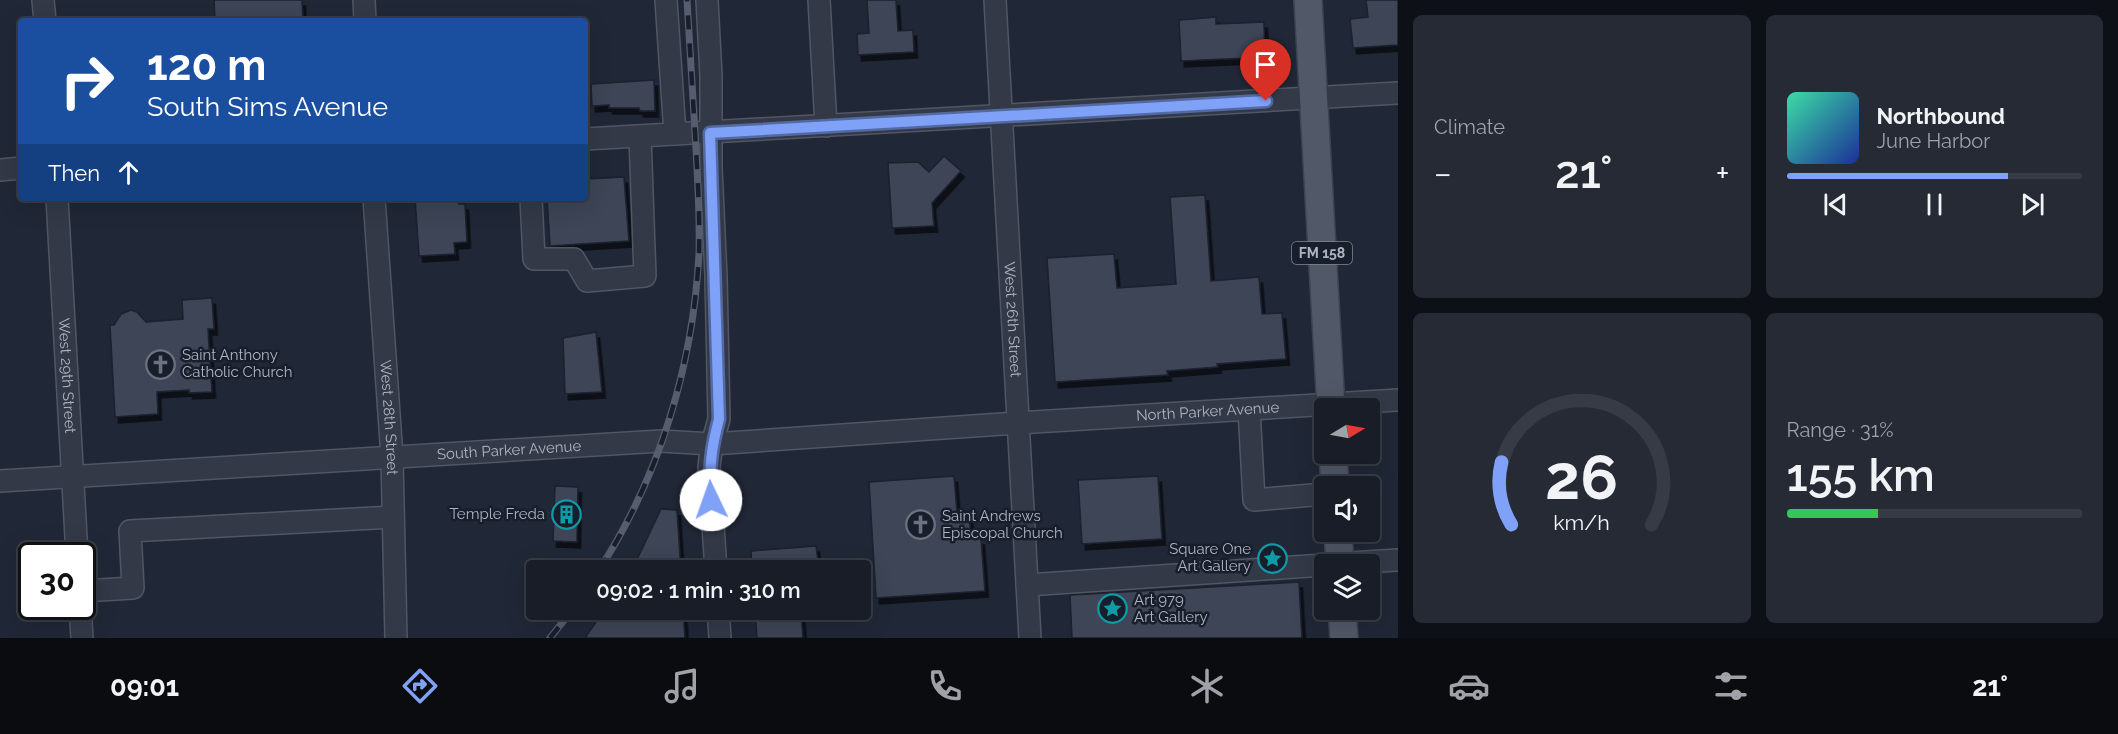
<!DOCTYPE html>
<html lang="en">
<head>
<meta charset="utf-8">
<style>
  body { margin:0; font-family:Raleway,sans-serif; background:#252a34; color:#f1f3f6; height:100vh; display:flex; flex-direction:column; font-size:22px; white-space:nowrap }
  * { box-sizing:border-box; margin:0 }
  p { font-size:20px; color:#9fa2a8 }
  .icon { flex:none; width:33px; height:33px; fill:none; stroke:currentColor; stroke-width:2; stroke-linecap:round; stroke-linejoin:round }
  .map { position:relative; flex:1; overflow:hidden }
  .details { display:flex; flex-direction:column; gap:15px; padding:15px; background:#0d1016; width:720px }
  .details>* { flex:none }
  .banner { position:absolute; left:18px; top:18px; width:570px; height:183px; border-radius:6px; box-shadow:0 6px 24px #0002,0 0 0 2px #363b45; background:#1a4fa0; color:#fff; overflow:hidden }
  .needle { width:39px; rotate:80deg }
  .fabs { position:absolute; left:1314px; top:398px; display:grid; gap:12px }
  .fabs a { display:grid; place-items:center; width:66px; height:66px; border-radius:6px; background:#181d28; box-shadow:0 6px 24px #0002,0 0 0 2px #363b45; font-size:30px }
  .speed { position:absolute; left:18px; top:542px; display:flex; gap:12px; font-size:30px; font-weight:700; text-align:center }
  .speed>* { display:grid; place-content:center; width:78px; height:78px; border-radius:50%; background:#181d28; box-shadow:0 6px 24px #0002,0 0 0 2px #363b45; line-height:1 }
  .speed .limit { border:3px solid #111; border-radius:9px; background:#fff; color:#111 }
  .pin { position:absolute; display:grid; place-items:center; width:51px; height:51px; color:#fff; margin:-62px -26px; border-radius:50% 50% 50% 0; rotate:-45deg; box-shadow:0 0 6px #0007 }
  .pin .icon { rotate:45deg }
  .me { position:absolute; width:66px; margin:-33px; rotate:357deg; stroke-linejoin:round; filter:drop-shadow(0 0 4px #0008) }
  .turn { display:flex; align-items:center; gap:21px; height:126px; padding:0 30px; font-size:27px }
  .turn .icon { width:78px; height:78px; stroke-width:2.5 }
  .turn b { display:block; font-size:42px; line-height:51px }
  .then { display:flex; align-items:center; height:57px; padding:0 30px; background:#0003; gap:12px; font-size:22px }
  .big { font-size:45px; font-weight:600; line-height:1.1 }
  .details .card { flex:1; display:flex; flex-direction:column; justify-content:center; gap:9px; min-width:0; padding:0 21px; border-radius:9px; background:#252a34 }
  .details .dial { align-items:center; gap:0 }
  .dial svg { height:156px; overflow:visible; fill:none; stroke:#363b45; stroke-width:7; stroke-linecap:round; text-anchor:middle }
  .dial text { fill:#f1f3f6; stroke:none }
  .song { display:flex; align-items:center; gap:18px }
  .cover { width:72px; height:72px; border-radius:9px; background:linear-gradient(135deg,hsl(160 70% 55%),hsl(230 70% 35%)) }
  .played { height:6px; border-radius:3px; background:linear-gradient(90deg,#7fa1f7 75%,#363b45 75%) }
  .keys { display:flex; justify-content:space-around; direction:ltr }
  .heat { display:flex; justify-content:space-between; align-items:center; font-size:33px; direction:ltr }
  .charge { height:9px; border-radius:4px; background:linear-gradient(90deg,#34c759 31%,#363b45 0) }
  .details .tiles { flex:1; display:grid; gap:15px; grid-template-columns:repeat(2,1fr) }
  .trip { position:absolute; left:526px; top:560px; width:345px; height:60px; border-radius:6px; background:#181d28; box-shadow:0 6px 24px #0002,0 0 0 2px #363b45; font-weight:600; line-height:60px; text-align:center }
  .tabs { display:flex; height:96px; justify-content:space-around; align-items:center; background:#0a0c10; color:#9fa2a8 }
  .tabs .icon { width:42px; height:42px }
  .tabs .on { color:#7fa1f7 }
  .tabs b { font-size:27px; color:#f1f3f6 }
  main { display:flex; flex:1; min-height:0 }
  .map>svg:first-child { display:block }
  .building { fill:#3c4457; stroke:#1b202d; stroke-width:1.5; filter:url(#shadow) }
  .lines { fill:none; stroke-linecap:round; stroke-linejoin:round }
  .minor-casing { stroke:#515665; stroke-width:24 }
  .major-casing { stroke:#3d4250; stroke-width:30 }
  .minor { stroke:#333947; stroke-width:21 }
  .major { stroke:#515867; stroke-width:27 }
  .rail-casing { stroke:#555d6e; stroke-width:7 }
  .rail { stroke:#191e2b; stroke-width:4.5; stroke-dasharray:14; stroke-linecap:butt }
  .route-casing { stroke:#5369a1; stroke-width:15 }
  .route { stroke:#7fa1f7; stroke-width:10 }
  .labels { text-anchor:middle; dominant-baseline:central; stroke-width:5; stroke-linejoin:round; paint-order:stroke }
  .shield { fill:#191e2b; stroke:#818696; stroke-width:1.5 }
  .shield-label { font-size:14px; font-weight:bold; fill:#adb3c4 }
  .street-label { font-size:15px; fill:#adb3c4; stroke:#191e2b }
  .poi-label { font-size:15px; fill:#adb3c4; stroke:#191e2b; text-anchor:start }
</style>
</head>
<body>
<main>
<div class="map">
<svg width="1398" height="638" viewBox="0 0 1398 638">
  <defs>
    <filter id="shadow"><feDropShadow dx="3.5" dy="6" stdDeviation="0" flood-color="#0009"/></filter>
  </defs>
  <rect width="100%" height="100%" fill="#202736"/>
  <g class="building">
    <polygon points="214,0 302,0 303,21 215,21"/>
    <polygon points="867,0 896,0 898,31 913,30 914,52 858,55 857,34 869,33"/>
    <polygon points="1366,0 1398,0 1398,45 1353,48 1350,19 1368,17"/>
    <polygon points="1216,17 1216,24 1264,22 1265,64 1248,65 1248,58 1181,61 1179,20"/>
    <polygon points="654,80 655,111 640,111 639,108 609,108 609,105 592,106 591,84"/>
    <polygon points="944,156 961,171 932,203 934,226 892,228 888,163 918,162 929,172"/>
    <polygon points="624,177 629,241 550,246 547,198 585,198 585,179"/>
    <polygon points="1205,195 1211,281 1259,277 1262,314 1282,313 1286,359 1217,364 1218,367 1167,371 1168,375 1055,382 1047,258 1114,254 1117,288 1176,284 1170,197"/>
    <polygon points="415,198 459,198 459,204 465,204 467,242 454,243 455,254 419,256"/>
    <polygon points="212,298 214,329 208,329 212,392 189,393 189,390 157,392 158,414 115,417 110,325 114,325 121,314 131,310 137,312 146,322 183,319 182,300"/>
    <polygon points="596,332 602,392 565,394 563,338"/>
    <polygon points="954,476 957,512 969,511 971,539 981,539 985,591 876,598 869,482"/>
    <polygon points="1158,476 1162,539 1082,544 1078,480"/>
    <polygon points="555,486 578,487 577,542 553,541"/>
    <polygon points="661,509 677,510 681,570 632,570"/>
    <polygon points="816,546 819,570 752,570 751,551"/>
    <polygon points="1299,582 1302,638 1072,638 1070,595"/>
    <polygon points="605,609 683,609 685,638 585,638"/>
    <polygon points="755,609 801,609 803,638 757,638"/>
  </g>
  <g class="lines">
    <defs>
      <g id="minor">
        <polyline points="43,0 45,21"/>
        <polyline points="364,0 365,21"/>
        <polyline points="666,0 675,134"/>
        <polyline points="707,0 711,76 711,167 716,277 719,419 712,444 709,466 716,570"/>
        <polyline points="819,0 826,126"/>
        <path id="s1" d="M995 0 1030 638"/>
        <polyline points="585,139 1398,93"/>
        <polyline points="0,170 21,168"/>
        <path id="s2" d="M57 198 77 555"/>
        <path id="s3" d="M374 198 392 457 396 638"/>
        <polyline points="531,198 534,259 574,259 587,281 645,276 640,136"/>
        <polyline points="1249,409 1254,500 1324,494"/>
        <path id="s4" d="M0 481 661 441 712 444 1017 423 1398 400"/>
        <polyline points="1333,564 1398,560"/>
        <polyline points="1027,585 1324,565"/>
        <polyline points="82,591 133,588 130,531 393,517"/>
        <polyline points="80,606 82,638"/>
        <polyline points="718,609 720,638"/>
      </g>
      <g id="major">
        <polyline points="1308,0 1331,408"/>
        <polyline points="1333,453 1335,486"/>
        <polyline points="1338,531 1340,564"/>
        <polyline points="1342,609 1344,638"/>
      </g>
    </defs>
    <use href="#minor" class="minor-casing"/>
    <use href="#major" class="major-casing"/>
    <use href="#minor" class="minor"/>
    <use href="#major" class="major"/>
    <defs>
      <g id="rail">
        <path d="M599 570C660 476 693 365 699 254 700 219 698 184 696 149 693 100 690 50 687 0"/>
        <polyline points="550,638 573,609"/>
      </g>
    </defs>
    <use href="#rail" class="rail-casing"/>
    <use href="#rail" class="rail"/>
  </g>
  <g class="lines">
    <defs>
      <path id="route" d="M711 500C709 468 711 449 719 419L710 133 1266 101"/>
    </defs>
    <use href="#route" class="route-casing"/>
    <use href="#route" class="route"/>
  </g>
  <defs>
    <symbol id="church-ring" viewBox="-11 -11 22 22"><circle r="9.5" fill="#191e2b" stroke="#6b7280" stroke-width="1.5"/><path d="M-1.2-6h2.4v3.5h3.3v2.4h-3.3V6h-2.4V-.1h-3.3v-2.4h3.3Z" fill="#6b7280"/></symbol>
    <symbol id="building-ring" viewBox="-11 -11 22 22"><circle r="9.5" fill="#191e2b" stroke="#0f9aa8" stroke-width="1.5"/><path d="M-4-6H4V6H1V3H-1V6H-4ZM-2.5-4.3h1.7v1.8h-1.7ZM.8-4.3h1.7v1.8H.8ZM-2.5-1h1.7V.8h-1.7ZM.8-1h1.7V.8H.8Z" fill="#0f9aa8"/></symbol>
    <symbol id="sight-ring" viewBox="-11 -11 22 22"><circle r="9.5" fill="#191e2b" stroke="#0f9aa8" stroke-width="1.5"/><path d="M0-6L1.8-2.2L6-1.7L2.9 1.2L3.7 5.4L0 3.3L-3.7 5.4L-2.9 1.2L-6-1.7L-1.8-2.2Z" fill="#0f9aa8"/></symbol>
  </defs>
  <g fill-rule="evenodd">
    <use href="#church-ring" x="144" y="348" width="33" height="33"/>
    <use href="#building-ring" x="550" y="498" width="33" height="33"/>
    <use href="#church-ring" x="904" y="508" width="33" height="33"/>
    <use href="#sight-ring" x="1256" y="542" width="33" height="33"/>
    <use href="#sight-ring" x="1096" y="592" width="33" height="33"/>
  </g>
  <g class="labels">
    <rect class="shield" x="1292" y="242" width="60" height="22" rx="4.5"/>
    <g class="shield-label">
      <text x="1322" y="253">FM 158</text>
    </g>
    <g class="street-label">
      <text stroke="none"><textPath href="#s1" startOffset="320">West 26th Street</textPath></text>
      <text stroke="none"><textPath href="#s2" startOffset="178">West 29th Street</textPath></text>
      <text stroke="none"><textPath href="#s4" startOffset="1210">North Parker Avenue</textPath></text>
      <text stroke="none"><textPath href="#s3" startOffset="220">West 28th Street</textPath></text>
      <text stroke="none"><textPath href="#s4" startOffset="510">South Parker Avenue</textPath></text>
    </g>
    <g class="poi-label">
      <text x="182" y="355">Saint Anthony<tspan x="182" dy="17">Catholic Church</tspan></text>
      <text x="545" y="514" text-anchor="end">Temple Freda</text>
      <text x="942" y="516">Saint Andrews<tspan x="942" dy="17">Episcopal Church</tspan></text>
      <text x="1251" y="549" text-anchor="end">Square One<tspan x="1251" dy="17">Art Gallery</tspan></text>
      <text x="1134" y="600">Art 979<tspan x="1134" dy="17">Art Gallery</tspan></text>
    </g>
  </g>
</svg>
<div class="fabs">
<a><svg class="needle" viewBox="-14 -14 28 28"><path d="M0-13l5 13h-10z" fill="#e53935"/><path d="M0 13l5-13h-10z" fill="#9fa2a8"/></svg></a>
<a><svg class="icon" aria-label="sound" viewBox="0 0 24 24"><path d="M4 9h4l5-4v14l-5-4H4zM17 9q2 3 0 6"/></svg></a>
<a><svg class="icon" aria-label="layers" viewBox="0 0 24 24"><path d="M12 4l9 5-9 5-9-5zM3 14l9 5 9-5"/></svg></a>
</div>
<div class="speed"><div class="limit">30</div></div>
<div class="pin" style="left:1266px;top:101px;background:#d93025"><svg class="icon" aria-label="arrive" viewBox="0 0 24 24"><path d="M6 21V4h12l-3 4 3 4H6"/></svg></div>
<svg class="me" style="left:711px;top:500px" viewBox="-20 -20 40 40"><circle r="19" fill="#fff"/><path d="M0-13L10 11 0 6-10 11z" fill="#7fa1f7"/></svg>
<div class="trip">09:02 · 1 min · 310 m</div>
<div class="banner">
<div class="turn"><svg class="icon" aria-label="right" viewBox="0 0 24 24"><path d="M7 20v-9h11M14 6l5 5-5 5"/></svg><div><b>120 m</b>South Sims Avenue</div></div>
<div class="then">Then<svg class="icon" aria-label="ahead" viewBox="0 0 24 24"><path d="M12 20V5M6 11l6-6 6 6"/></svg></div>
</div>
</div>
<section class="details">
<div class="tiles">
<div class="card"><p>Climate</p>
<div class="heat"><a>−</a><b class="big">21°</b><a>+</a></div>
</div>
<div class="card">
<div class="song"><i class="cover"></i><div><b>Northbound</b><p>June Harbor</p></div></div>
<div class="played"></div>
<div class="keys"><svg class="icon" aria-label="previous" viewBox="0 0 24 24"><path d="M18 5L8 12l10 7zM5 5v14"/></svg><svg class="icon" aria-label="pause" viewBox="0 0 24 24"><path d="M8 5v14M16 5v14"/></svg><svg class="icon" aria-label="next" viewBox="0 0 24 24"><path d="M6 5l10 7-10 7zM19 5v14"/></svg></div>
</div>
<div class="card dial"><svg viewBox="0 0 100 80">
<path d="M14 69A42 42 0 1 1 86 69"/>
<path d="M14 69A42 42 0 0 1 9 37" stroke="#7fa1f7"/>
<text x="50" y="56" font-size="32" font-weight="700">26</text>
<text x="50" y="72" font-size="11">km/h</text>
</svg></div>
<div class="card"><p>Range · 31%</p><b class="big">155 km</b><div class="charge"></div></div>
</div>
</section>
</main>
<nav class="tabs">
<b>09:01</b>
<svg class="icon on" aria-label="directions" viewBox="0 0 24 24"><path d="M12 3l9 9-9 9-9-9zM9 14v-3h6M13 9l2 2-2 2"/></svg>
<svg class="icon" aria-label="music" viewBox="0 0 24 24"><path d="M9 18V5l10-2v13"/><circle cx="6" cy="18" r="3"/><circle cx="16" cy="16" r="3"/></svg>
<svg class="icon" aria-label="phone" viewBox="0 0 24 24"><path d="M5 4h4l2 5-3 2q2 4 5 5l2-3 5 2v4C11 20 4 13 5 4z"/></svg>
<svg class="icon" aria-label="climate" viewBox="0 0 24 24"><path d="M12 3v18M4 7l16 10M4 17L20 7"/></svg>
<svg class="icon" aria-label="car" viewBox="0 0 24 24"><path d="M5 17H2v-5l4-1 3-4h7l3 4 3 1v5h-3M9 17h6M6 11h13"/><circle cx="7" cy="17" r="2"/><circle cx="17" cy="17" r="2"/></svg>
<svg class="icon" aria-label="filters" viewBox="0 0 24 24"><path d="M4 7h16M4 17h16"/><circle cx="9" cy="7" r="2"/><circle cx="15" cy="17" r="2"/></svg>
<b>21°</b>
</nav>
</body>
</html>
